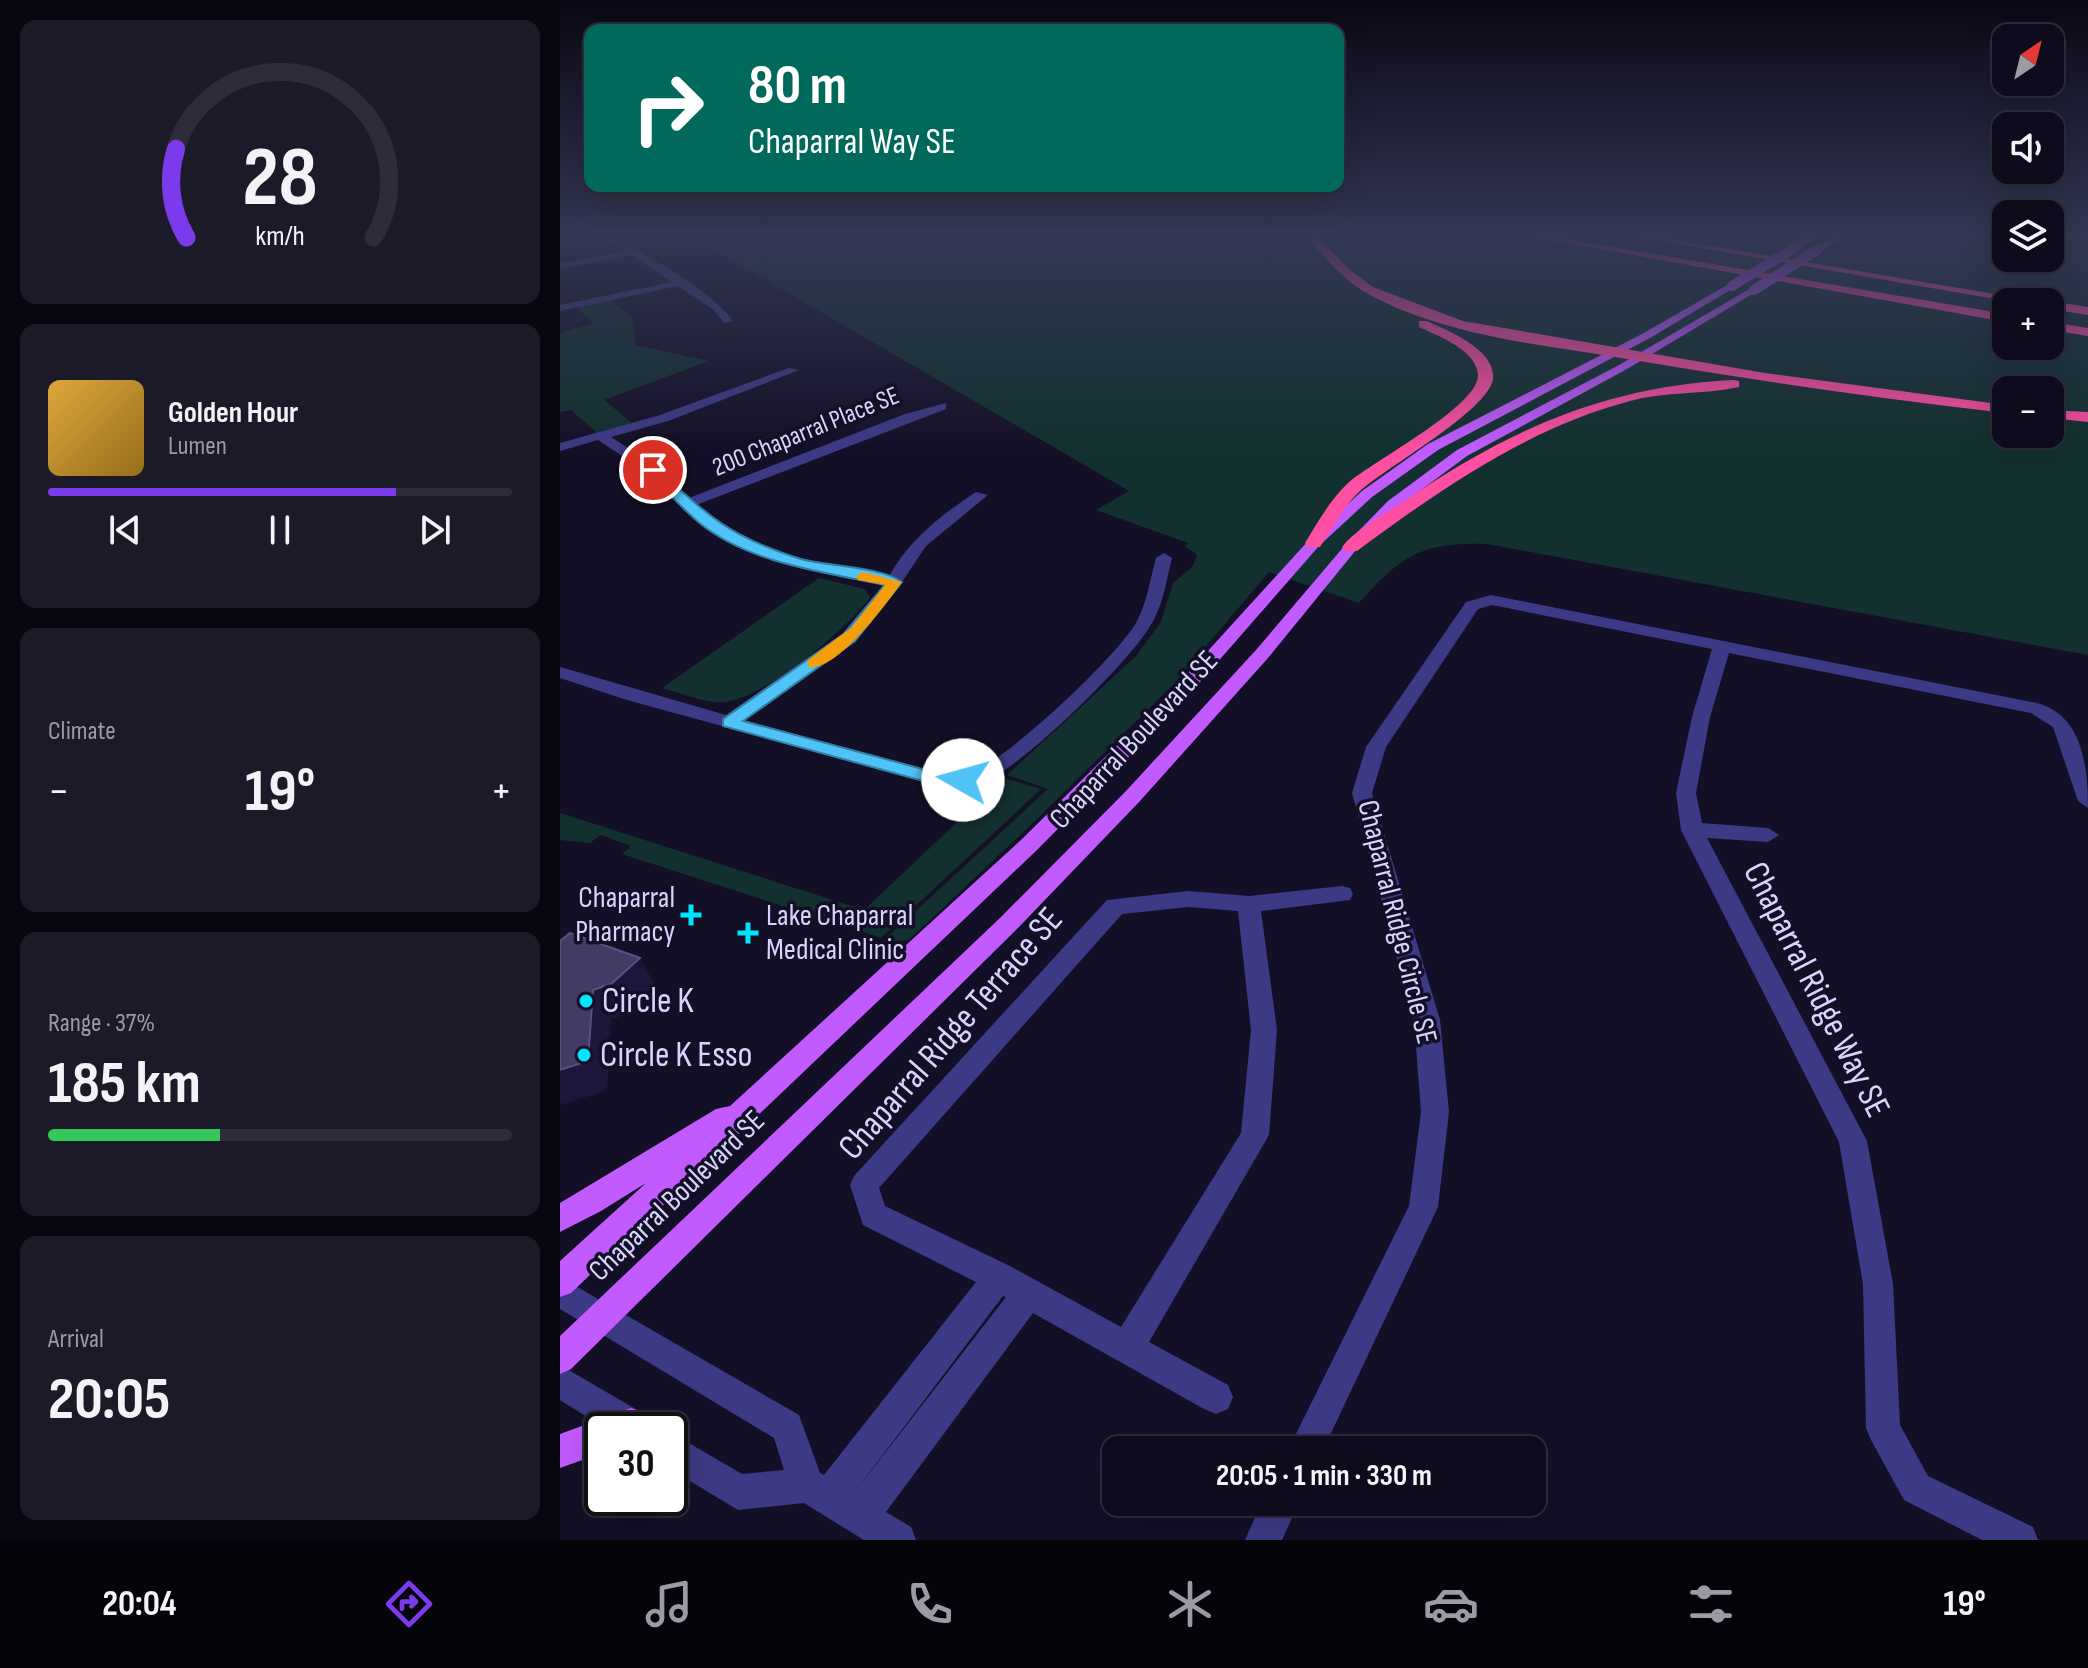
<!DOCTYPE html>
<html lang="en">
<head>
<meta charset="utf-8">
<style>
  body { margin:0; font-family:"Sofia Sans Condensed",sans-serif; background:#1c1929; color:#f1f3f6; height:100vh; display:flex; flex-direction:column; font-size:30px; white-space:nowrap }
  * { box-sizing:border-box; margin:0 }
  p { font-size:26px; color:#9b9ba3 }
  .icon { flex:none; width:44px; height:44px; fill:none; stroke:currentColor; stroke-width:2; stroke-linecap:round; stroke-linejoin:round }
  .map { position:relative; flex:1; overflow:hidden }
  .side { display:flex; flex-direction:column; gap:20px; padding:20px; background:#08060f; width:560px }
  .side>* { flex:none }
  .guide { position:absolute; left:24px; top:24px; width:760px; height:168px; border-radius:16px; box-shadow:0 8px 32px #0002,0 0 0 2px #2e2b3b; background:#00695c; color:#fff; overflow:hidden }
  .needle { width:52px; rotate:35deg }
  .buttons { position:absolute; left:1432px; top:24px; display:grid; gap:16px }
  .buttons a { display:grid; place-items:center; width:72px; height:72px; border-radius:16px; background:#0e0b1c; box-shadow:0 8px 32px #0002,0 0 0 2px #2e2b3b; font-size:40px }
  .speed { position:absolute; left:24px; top:1412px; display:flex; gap:16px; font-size:40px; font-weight:700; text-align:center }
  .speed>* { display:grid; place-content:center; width:104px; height:104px; border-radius:50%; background:#0e0b1c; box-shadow:0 8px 32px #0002,0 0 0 2px #2e2b3b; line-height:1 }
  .speed .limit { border:4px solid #111; border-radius:12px; background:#fff; color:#111 }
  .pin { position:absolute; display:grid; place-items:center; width:68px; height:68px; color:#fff; margin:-34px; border:4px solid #fff; border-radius:50%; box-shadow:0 2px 8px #0007 }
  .me { position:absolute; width:88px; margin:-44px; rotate:277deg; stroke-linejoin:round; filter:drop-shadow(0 0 6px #0008) }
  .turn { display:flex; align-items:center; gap:28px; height:168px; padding:0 32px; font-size:36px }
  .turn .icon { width:104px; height:104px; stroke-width:2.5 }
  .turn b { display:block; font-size:56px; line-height:68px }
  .big { font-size:60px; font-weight:700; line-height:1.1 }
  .side .card { flex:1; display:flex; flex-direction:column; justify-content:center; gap:12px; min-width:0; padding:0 28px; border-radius:16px; background:#1c1929 }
  .side .dial { align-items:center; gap:0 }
  .dial svg { height:208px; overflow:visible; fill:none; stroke:#2e2b3b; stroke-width:7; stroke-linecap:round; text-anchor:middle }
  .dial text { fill:#f1f3f6; stroke:none }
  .song { display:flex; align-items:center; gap:24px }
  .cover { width:96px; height:96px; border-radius:12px; background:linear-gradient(135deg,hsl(40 70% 55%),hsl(40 70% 35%)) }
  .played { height:8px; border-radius:4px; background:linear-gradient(90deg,#7c3aed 75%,#2e2b3b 75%) }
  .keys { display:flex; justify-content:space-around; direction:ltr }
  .heat { display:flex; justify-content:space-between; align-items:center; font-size:44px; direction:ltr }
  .charge { height:12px; border-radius:6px; background:linear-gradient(90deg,#34c759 37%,#2e2b3b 0) }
  .trip { position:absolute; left:542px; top:1436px; width:444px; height:80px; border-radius:16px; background:#0e0b1c; box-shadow:0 8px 32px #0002,0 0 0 2px #2e2b3b; font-weight:700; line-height:80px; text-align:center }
  .dock { display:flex; height:128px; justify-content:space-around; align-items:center; background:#06040b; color:#9b9ba3 }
  .dock .icon { width:56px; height:56px }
  .dock .active { color:#7c3aed }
  .dock b { font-size:36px; color:#f1f3f6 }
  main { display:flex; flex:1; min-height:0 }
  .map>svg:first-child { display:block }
  .green { fill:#12302f; fill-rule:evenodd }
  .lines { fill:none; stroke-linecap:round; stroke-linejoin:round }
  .minor { fill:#3d3a85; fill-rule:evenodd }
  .major { fill:#c25bff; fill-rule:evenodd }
  .highway { fill:#ff4fa3; fill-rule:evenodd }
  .major-bridge { stroke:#c25bff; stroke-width:10 }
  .shaded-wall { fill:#1d163a }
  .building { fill:#433a66; stroke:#5a527e; stroke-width:2 }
  .route { fill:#4fc3f7; stroke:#337fa1; stroke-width:2 }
  .slow { fill:#f59e0b }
  .poi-dot { fill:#00e5ff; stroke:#130f26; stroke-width:3 }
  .labels { text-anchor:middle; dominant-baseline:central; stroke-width:7; stroke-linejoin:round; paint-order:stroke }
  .far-street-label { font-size:26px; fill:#d9d4ff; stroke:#130f26 }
  .street-label { font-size:30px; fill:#d9d4ff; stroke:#130f26 }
  .poi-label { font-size:30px; fill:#d9d4ff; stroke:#130f26; text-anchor:end }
  .near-street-label { font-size:36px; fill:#d9d4ff; stroke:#130f26 }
  .near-poi-label { font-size:36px; fill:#d9d4ff; stroke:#130f26; text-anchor:start }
</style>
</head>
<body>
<main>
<section class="side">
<div class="card dial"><svg viewBox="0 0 100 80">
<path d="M14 69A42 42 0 1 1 86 69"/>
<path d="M14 69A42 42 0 0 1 10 35" stroke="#7c3aed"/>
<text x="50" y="56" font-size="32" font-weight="700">28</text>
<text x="50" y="72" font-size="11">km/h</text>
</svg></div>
<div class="card">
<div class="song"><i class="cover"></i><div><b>Golden Hour</b><p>Lumen</p></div></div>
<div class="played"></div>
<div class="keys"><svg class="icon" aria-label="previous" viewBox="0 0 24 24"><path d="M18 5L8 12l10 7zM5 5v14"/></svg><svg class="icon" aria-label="pause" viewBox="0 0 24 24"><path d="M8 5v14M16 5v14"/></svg><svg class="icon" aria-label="next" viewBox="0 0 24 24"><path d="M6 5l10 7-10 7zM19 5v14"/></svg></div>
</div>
<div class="card"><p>Climate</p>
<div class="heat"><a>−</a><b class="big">19°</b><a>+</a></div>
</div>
<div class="card"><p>Range · 37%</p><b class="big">185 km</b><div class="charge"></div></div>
<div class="card"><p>Arrival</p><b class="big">20:05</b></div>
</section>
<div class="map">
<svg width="1528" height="1540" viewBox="0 0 1528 1540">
  <rect width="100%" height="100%" fill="#130f26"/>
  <g class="green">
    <path d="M130 236H1446V258H1490V236H1528V655L927 544C861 542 841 556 799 603L709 572 614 684 473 823 350 939 310 953 488 789 447 775 576 656 601 622 613 583 633 566 637 555 625 546 628 543 536 510 569 491ZM1446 302H1490V346H1446ZM1446 390H1490V434H1446Z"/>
    <polygon points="50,300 72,317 76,345 149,361 44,400 72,423 37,433 11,410 0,412 0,333 34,323 16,307"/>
    <path d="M259 578 305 589 310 598C286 630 202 701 162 702 143 703 121 693 102 688Z"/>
    <polygon points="444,778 481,789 321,938 62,854 71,846 41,835 30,843 0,840 0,813 304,910"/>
  </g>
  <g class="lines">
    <g class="minor">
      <path d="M44 236H53C90 259 148 287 173 321L164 323 154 310 118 286 0 311V305L112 282 71 255 0 269V263L65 251Z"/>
      <path d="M229 368 239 370 108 421 51 437 98 467 129 498 345 414 386 403V409L136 505C187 554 263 563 329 576 350 539 381 515 416 492L428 495 366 546 340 585 295 641 184 720 375 772C386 774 400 776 411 772 448 760 556 657 576 623 587 603 590 580 596 558L604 553 612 558C606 582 603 607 589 628 565 666 468 761 428 780 411 788 392 788 374 784L67 700 0 678V667L166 715 283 633 323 585 233 566 169 542 142 526 88 473 38 440 0 451V443L100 415Z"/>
      <path d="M931 595 1477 703C1523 715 1528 768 1528 808L1518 801 1493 727 1471 713 1169 653 1150 717 1136 793 1142 823 1208 828 1219 835 1208 842 1147 838 1307 1141 1333 1284 1340 1425 1368 1476 1473 1527 1478 1540H1422L1344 1500 1311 1440 1306 1428 1303 1284 1279 1142 1121 830 1116 793 1132 717 1152 649 932 605 918 609 826 747 812 793 880 1020 889 1112 878 1207 763 1450H728L849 1206 861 1112 854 1020 792 793 806 747 906 602Z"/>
      <path d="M782 886 790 888 793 894 790 900 701 911 717 1030 709 1135 589 1342 668 1385 673 1397 668 1409 656 1414 644 1409 473 1313 326 1512 351 1527 356 1540H304L244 1503 178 1510 110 1469V1432L182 1474 224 1470 214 1438 0 1309V1277L239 1415 260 1473 264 1475 416 1282 303 1225 290 1185 294 1176 547 900 628 891 689 896ZM628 907 678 911 691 1030 681 1133 561 1327 450 1266 325 1206 319 1188 562 914ZM443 1296 446 1297 294 1493Z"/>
      <polygon points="0,1365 91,1418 96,1430 48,1430 0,1400"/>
      <polygon points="702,1502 739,1502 722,1540 685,1540"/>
    </g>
    <g class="major">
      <polygon points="1249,236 1258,236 1239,249 1233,249 1233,245"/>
      <polygon points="1275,236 1284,236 1260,252 1254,252 1254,248"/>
      <polygon points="1169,284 1177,286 1090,338 878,450 812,497 759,546 620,705 478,849 11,1293 0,1297 0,1261 86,1183 41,1211 0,1232 0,1203 156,1109 170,1106 462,839 606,697 749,540 802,491 868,444 1082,334"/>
      <polygon points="1191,288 1199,290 1067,369 907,456 838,507 796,550 708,658 580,801 457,929 11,1369 0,1374 0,1336 441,917 566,791 696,650 786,544 828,501 897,450 1059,365"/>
      <polygon points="71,1408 83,1413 88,1425 86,1430 42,1430 42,1453 0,1468 0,1434"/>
    </g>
    <g class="highway">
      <path d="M747 236H757L789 269 813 287 903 321 1205 373 1446 405V413C1319 399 1193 380 1067 359 978 344 882 336 803 291 781 277 763 256 747 236Z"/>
      <polygon points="967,236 988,236 1446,314 1446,322"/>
      <polygon points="1071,236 1093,236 1481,302 1453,302"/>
      <polygon points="1490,301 1528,307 1528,315 1490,309"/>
      <path d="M859 321H867C888 331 936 349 933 379 928 411 826 467 799 492 782 508 773 528 760 547H748L745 543C758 522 770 500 788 483 813 461 919 406 918 375 917 350 878 336 859 327Z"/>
      <polygon points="1490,322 1528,328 1528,336 1490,330"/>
      <path d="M1174 380 1179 381V387C1143 395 1106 391 1070 401 968 428 881 489 797 551H785L782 547C797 528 825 514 846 500 950 429 1047 386 1174 380Z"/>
      <polygon points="1490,410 1528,412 1528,422 1490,418"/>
    </g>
    <g class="major-bridge">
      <polyline points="1172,286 1236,247"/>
      <polyline points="1194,290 1257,250"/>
    </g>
  </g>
  <polygon class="shaded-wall" points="80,958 97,988 69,1014 51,1019 47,1091 0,1105 0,1070 33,990"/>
  <polygon class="building" points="10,933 80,958 51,984 33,990 28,1061 0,1070 0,941"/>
  <linearGradient id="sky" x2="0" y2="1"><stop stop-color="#0a0815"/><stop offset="0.52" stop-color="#333752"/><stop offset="1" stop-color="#333752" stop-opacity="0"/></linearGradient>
  <rect width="1528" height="451" fill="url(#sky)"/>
  <path class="route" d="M88 468H97C149 517 170 537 241 559 266 566 323 567 342 582L295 641 183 721 374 772 410 776V784H374L163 726V719L284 634 325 585C265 572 192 564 142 525 123 510 106 490 88 473Z"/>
  <path class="slow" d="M303 572 342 582C326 604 277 672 248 667V660L292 627 325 585 298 580 296 576Z"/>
  <g class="poi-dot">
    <path d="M127 903h8v8h8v8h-8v8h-8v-8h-8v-8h8z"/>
    <path d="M184 921h8v8h8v8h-8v8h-8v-8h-8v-8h8z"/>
    <circle cx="26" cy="1001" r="8"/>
    <circle cx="24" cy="1055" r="8"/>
  </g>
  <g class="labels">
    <g class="far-street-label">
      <text transform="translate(246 432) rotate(-22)">200 Chaparral Place SE</text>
    </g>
    <g class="street-label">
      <text transform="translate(574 740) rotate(-47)">Chaparral Boulevard SE</text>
      <text transform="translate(837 922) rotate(76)">Chaparral Ridge Circle SE</text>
      <text transform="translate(117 1196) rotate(-44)">Chaparral Boulevard SE</text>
    </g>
    <g class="poi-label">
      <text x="115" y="898">Chaparral<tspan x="115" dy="34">Pharmacy</tspan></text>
      <text x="206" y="916" text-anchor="start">Lake Chaparral<tspan x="206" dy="34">Medical Clinic</tspan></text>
    </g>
    <g class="near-street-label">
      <text transform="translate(1256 990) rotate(63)">Chaparral Ridge Way SE</text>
      <text transform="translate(391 1034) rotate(-49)">Chaparral Ridge Terrace SE</text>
    </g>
    <g class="near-poi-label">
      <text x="42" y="1001">Circle K</text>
      <text x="40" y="1055">Circle K Esso</text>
    </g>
  </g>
</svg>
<div class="buttons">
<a><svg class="needle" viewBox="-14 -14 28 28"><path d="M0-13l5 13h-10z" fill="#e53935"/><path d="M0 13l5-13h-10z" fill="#9b9ba3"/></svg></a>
<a><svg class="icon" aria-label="sound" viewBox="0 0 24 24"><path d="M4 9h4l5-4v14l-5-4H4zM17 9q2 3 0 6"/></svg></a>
<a><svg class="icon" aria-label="layers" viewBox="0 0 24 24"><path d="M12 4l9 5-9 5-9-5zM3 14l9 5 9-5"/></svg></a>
<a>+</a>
<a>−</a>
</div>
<div class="speed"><div class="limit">30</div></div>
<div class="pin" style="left:93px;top:470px;background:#d93025"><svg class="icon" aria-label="arrive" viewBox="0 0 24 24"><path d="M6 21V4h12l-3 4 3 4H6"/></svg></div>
<svg class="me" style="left:403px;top:780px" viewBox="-20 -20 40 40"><circle r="19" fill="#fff"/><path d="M0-13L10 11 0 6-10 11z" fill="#4fc3f7"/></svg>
<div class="trip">20:05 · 1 min · 330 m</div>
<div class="guide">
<div class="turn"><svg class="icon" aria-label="right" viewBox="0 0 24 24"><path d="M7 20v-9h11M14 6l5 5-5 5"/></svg><div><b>80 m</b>Chaparral Way SE</div></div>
</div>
</div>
</main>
<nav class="dock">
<b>20:04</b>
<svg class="icon active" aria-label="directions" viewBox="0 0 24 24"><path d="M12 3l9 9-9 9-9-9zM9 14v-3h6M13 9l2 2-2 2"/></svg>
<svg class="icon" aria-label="music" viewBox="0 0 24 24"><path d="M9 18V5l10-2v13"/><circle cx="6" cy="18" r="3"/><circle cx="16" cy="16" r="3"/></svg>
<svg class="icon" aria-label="phone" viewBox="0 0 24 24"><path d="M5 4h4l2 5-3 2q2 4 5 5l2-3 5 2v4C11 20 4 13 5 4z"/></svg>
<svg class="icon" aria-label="climate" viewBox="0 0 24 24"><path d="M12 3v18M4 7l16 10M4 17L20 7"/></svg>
<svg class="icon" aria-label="car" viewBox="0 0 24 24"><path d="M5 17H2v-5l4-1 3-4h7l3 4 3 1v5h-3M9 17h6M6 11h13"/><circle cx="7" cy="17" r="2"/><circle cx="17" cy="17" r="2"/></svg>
<svg class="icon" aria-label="filters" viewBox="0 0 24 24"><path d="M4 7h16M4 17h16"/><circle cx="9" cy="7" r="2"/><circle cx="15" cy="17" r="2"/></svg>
<b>19°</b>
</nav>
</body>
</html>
